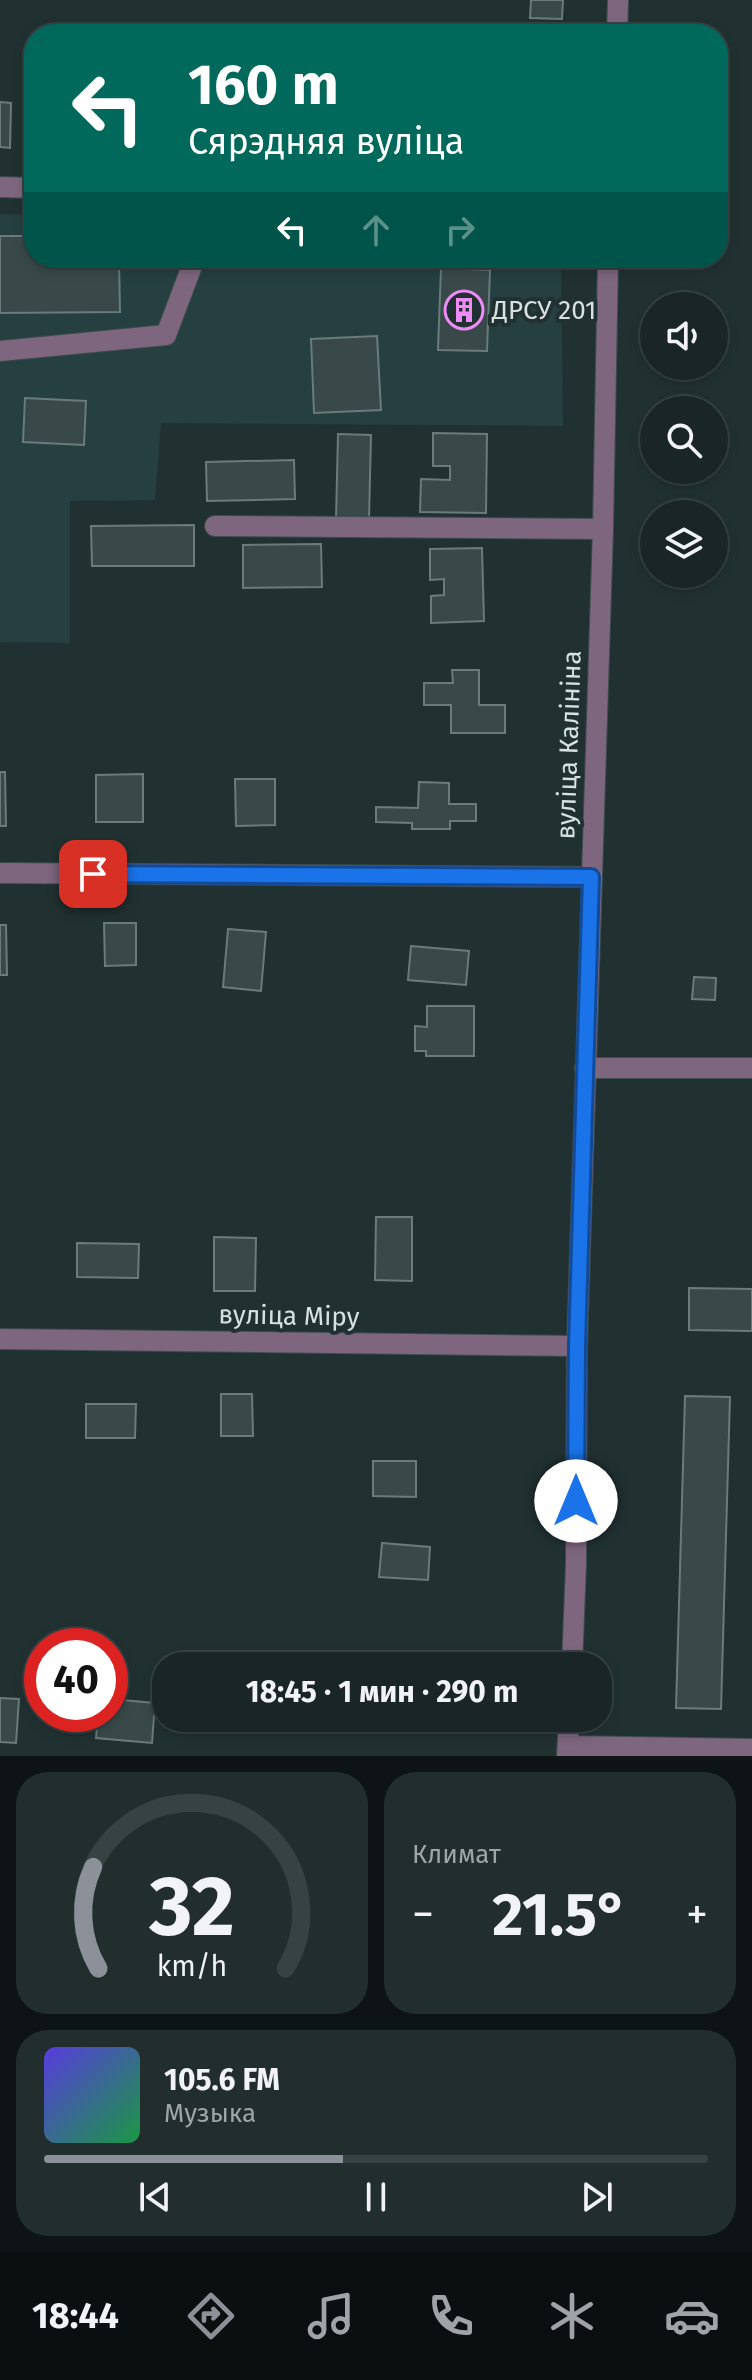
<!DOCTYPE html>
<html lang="ru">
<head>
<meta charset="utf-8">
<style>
  body { margin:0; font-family:"Fira Sans",sans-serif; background:#222d2e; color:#f1f3f6; height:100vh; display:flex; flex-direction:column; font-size:30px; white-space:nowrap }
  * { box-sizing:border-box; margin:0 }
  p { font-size:26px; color:#9fa5a7 }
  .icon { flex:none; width:44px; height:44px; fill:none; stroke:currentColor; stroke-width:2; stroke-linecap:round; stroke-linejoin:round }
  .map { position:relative; height:1756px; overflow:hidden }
  .sheet { display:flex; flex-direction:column; gap:16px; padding:16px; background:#0e1415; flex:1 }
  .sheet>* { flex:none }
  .guide { position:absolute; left:24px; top:24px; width:704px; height:244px; border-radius:32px; box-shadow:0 4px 12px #0003,0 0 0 2px #374243; background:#00695c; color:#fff; overflow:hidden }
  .buttons { position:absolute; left:640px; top:292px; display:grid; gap:16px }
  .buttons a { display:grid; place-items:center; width:88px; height:88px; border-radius:50%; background:#192526; box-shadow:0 4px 12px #0003,0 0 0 2px #374243; font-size:40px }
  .speed { position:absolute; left:24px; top:1628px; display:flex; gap:16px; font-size:40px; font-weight:700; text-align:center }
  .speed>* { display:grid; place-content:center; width:104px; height:104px; border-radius:50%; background:#192526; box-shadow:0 4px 12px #0003,0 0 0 2px #374243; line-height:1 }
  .speed .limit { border:12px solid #d22; background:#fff; color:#111 }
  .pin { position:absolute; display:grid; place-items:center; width:68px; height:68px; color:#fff; margin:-34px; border-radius:16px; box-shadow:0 4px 12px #0006 }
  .me { position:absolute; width:88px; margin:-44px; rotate:0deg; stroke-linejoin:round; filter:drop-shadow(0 0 6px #0008) }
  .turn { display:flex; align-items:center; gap:28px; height:168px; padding:0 32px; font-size:36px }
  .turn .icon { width:104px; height:104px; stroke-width:2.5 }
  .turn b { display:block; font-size:56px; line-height:68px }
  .lanes { display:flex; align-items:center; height:76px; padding:0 32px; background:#0003; justify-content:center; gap:40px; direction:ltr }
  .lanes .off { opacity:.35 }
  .big { font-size:60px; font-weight:700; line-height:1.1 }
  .sheet .tile { flex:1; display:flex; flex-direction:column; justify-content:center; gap:12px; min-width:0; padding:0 28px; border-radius:32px; background:#222d2e }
  .sheet .dial { align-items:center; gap:0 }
  .dial svg { height:208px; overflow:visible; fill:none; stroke:#374243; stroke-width:7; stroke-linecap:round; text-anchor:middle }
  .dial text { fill:#f1f3f6; stroke:none }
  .song { display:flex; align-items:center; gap:24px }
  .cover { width:96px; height:96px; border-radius:12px; background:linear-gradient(135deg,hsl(250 70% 55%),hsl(140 70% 35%)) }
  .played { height:8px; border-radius:4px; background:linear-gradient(90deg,#8c9099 45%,#374243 45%) }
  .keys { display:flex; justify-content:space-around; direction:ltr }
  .heat { display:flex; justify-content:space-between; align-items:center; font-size:44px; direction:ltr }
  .sheet .tiles { flex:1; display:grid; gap:16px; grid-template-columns:1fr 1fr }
  .tile:last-child { grid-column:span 2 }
  .trip { position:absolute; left:152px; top:1652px; width:460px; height:80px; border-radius:32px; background:#192526; box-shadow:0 4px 12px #0003,0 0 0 2px #374243; font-weight:700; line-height:80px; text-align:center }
  .tabs { display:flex; height:128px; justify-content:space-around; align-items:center; background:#0a0f0f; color:#9fa5a7 }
  .tabs .icon { width:56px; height:56px }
  .tabs .current { color:#8c9099 }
  .tabs b { font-size:36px; color:#f1f3f6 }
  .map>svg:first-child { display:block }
  .built { fill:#263f41 }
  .building { fill:#39494a; stroke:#697b7b; stroke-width:2 }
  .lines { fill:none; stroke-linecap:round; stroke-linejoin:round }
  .minor-casing { stroke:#3e4d4e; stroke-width:22 }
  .minor { stroke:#7e667f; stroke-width:20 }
  .route-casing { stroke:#114b97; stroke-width:20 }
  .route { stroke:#1a73e8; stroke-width:14 }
  .labels { text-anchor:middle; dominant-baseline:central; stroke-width:8; stroke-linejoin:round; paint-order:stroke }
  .poi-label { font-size:26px; fill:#d7e1e1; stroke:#213132; text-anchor:start }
  .street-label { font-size:26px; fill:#d7e1e1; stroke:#213132 }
</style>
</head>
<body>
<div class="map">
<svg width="752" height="1756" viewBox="0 0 752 1756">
  <rect width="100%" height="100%" fill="#213132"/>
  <polygon class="built" points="0,214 34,215 34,258 561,258 563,426 161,423 155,500 70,501 70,643 0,642"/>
  <g class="building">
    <polygon points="531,0 563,0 562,19 530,18"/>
    <polygon points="0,102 11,103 10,148 0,147"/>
    <polygon points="0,236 34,236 34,258 119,258 120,312 0,313"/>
    <polygon points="441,268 490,270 487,351 438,350"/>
    <polygon points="377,336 381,410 314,413 311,339"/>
    <polygon points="25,398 86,401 84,445 23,442"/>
    <polygon points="433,433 487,434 486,513 420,512 421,479 450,480 450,466 433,466"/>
    <polygon points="338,434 371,435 369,519 336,519"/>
    <polygon points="294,460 295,499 207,501 206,462"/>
    <polygon points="194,525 194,566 92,566 91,526"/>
    <polygon points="321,544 322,587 243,588 243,545"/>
    <polygon points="482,548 484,621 431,623 431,596 444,595 444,579 430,580 430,549"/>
    <polygon points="452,670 479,670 479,705 505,705 505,733 451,733 451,705 424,705 424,683 453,683"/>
    <polygon points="0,772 5,772 6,826 0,826"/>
    <polygon points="143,774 143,822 96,822 96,775"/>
    <polygon points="235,779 275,779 275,825 236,826"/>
    <polygon points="419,782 449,783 449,804 476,804 476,821 450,821 450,829 412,829 412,823 376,822 376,807 418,808"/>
    <polygon points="104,923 136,923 136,965 105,966"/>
    <polygon points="0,925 6,925 7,975 0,975"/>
    <polygon points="228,929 266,932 261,991 223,987"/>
    <polygon points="411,946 469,951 466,985 408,980"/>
    <polygon points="694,977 716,978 715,1000 692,999"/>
    <polygon points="427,1006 474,1006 474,1056 426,1056 426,1051 415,1051 415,1026 427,1027"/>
    <polygon points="376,1217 412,1217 412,1281 375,1280"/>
    <polygon points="214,1237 256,1238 255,1291 214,1291"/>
    <polygon points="77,1243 139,1244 138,1278 77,1277"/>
    <polygon points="689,1288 752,1289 752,1331 689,1330"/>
    <polygon points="221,1394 252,1394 253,1436 221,1436"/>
    <polygon points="685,1396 730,1397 721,1709 676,1708"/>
    <polygon points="86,1404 136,1404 135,1438 86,1438"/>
    <polygon points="373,1461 416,1461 416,1497 373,1496"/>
    <polygon points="382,1543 430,1547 428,1580 379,1577"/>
    <polygon points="0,1698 19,1699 16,1743 0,1742"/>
    <polygon points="110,1699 155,1703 152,1743 96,1738 98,1714 110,1714"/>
  </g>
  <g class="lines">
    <defs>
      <g id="minor">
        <polyline points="617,34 618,0"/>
        <polyline points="0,187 34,188"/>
        <polyline points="0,351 166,335 195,258"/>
        <polyline points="215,526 603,529"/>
        <polyline points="0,873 591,877"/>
        <polyline points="585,1068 752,1068"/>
        <polyline points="0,1339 577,1346"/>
        <polyline points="572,1666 576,1564 577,1346 603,529 608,258"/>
        <polyline points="568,1746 752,1749"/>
        <polyline points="567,1756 569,1718"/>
      </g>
    </defs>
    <use href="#minor" class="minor-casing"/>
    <use href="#minor" class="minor"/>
  </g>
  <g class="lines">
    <defs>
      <polyline id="route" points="93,874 591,877 577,1346 576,1501"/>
    </defs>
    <use href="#route" class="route-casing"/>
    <use href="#route" class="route"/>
  </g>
  <defs>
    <symbol id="building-ring" viewBox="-11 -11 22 22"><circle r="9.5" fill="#213132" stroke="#ef8bf7" stroke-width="1.5"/><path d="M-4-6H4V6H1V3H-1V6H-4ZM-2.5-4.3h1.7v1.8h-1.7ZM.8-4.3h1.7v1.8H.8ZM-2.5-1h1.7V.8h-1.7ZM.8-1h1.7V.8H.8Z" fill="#ef8bf7"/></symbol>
  </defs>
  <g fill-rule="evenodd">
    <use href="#building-ring" x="442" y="288" width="44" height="44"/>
  </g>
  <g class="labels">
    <g class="poi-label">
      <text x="492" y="310">ДРСУ 201</text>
    </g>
    <g class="street-label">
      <text transform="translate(569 745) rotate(-88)">вуліца Калініна</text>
      <text transform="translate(289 1316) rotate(1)">вуліца Міру</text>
    </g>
  </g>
</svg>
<div class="buttons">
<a><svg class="icon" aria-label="sound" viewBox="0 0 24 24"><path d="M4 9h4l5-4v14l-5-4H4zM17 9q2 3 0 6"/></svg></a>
<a><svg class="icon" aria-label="search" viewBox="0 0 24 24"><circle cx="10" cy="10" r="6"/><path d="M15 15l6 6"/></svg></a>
<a><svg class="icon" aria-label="layers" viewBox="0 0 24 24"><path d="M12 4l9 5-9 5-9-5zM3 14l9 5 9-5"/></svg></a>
</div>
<div class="speed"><div class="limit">40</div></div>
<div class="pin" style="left:93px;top:874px;background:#d93025"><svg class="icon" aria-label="arrive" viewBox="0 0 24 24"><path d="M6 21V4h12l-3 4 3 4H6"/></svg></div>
<svg class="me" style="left:576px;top:1501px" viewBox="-20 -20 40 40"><circle r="19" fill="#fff"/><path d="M0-13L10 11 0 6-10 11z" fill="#1a73e8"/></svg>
<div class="trip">18:45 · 1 мин · 290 m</div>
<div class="guide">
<div class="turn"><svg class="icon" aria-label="left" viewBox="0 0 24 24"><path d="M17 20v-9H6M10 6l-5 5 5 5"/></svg><div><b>160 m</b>Сярэдняя вуліца</div></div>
<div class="lanes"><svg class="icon" aria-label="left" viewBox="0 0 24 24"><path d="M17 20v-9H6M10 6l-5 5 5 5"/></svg><svg class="icon off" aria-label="ahead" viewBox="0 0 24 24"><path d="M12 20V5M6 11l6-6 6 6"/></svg><svg class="icon off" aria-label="right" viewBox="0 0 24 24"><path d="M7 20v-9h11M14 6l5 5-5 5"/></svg></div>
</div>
</div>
<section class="sheet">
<div class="tiles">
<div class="tile dial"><svg viewBox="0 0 100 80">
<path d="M14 69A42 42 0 1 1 86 69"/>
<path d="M14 69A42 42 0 0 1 12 30" stroke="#8c9099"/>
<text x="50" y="56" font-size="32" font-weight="700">32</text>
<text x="50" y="72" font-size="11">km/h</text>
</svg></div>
<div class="tile"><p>Климат</p>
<div class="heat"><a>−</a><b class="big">21.5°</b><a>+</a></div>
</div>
<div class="tile">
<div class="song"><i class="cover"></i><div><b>105.6 FM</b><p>Музыка</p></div></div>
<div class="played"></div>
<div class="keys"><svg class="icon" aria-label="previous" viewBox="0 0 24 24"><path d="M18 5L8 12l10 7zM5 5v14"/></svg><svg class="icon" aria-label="pause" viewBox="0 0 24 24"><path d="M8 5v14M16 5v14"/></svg><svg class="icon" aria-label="next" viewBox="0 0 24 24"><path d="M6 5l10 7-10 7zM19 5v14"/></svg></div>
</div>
</div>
</section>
<nav class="tabs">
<b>18:44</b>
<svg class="icon current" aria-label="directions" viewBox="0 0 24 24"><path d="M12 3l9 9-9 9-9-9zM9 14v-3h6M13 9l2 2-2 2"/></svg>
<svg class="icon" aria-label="music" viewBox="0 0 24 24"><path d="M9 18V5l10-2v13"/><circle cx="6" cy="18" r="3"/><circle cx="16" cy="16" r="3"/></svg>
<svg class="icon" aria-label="phone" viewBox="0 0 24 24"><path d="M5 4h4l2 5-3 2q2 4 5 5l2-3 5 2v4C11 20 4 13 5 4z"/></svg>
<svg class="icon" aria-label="climate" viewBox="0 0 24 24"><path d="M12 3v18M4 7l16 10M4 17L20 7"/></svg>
<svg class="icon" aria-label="car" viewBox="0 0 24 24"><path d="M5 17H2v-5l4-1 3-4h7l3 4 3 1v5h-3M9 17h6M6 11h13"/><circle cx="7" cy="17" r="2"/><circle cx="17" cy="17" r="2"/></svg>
</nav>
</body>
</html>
